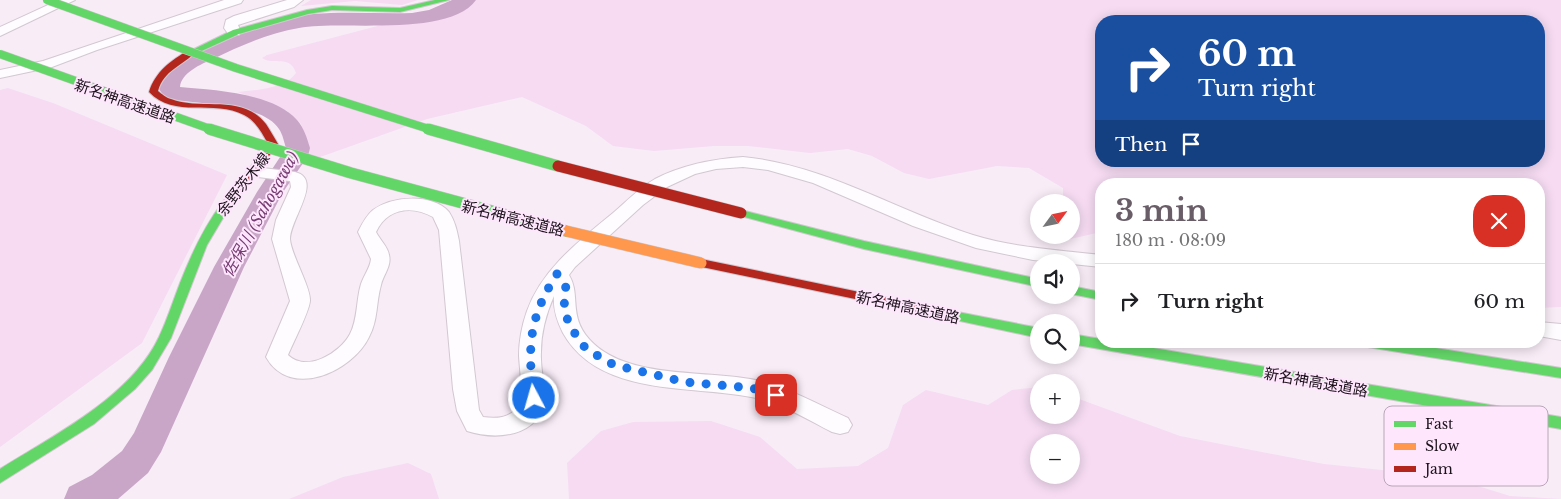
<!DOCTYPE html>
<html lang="en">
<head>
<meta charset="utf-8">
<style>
	body { margin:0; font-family:"Libre Baskerville","Noto Sans JP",serif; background:#f6f6f6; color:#202124; height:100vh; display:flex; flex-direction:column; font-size:19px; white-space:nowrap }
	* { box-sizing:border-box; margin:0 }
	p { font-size:16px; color:#757577 }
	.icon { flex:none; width:28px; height:28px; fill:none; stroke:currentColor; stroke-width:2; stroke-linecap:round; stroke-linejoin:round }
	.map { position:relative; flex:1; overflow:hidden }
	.drawer { position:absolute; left:1095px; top:178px; width:450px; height:170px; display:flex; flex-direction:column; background:#fff; border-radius:20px; box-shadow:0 2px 12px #0003 }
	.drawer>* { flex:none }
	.top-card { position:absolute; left:1095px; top:15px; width:450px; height:152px; border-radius:20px; box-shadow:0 2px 12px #0003; background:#1a4fa0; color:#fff; overflow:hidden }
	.needle { width:32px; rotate:57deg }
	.tools { position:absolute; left:1030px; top:194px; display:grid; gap:10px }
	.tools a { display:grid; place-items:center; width:50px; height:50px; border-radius:50%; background:#fff; box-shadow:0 2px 12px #0003; font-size:25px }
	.pin { position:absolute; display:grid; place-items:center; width:42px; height:42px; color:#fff; margin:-21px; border-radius:10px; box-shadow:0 2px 8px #0006 }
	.me { position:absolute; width:55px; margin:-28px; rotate:354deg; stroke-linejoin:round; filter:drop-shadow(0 0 4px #0008) }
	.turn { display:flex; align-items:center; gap:18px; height:105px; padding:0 20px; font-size:22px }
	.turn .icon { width:65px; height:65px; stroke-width:2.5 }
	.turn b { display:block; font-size:35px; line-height:42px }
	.then { display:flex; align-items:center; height:48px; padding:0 20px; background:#0003; gap:10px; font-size:19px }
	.round { display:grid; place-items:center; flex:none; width:52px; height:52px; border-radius:20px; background:#f6f6f6 }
	.overview { display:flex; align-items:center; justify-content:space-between; height:85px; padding:0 20px }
	h1 { font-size:30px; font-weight:700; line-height:38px; color:#695e68 }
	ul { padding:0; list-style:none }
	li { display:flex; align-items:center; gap:15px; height:75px; padding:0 20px; border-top:1px solid #e0e0e0 }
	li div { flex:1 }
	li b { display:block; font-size:19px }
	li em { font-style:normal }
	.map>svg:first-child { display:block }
</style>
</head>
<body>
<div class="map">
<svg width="1561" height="499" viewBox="0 0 1561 499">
	<rect width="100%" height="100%" fill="#f8ecf7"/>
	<!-- green -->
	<g fill="#f6dbf3" fill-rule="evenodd">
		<polygon points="311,0 418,0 402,5 355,1 301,6"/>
		<path d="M461,0H1561V307L1539,308V184H1101V232L1053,243V235H1071V202H1063V188L1029,168L997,166L929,179L904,173L872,156L848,149L810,153L748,146H714L654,151L613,146L586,126L522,97L427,119L292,167L307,143L301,124L287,111L238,92C256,90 285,89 296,73C290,54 274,66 262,58L267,55L389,23L444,7ZM1101,21H1539V161H1101Z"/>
		<polygon points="8,88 53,103 227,175 142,343 0,447 0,90"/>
		<path d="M1039,387V415H1071V396L1180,436L1324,464L1449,477L1510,496L1561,499H569L567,463L601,431L633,422L711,421L760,437L797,469L858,466L888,448L903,405L926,390L988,405L1012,390ZM1071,442V475H1039V442Z"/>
		<polygon points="408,463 431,474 439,499 289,499 343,477"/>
	</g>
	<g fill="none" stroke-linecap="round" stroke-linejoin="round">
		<!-- river -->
		<path fill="#c9a6c7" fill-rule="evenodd" d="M452,0H476C449,38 341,20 299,28C269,33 240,46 213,59C201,64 181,73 180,87C214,90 274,93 297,120C304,128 307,138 310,148L308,156L283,192L244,267L161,452L148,473L118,499H64L69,487L92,475L122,451L134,433L169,357L214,267L257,192L286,148C284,142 283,135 279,129C262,102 194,105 165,98L157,86C161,78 166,70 173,65C201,41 275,18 313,14C346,11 379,14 412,13L429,10Z"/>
		<defs>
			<g id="street">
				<polygon points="59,0 75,0 0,36 0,27"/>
				<polygon points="224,0 243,0 241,3 97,50 52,67 0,78 0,70 43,61"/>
				<polygon points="287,0 303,0 294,7 238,25 241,32 239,35 229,35 224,28 226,20 234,16"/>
				<path d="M743,157C825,165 895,210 973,235C1015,248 1058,250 1101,255V267L1033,260L976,248L913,226L813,183L768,170L743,167L716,169L695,174L667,187L643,205L575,267L569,275C581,295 568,315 589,339C626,381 710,369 760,381C791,389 819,405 848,418L852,425L848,432L840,434L832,432C806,419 780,402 751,397C690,385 599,397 563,333C557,321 553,310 554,296C546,314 541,333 541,352C540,368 545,383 544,399C540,438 495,440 467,431L457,411L453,389L439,230L433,217C412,205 387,208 376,232C380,240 388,247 389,255C392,266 383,275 381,285C376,302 378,321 369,337C352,372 290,400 266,357L290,301L272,239L276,220L291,187L290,181L249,176L247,172L249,168L255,167L295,172C324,179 290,219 290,239C291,255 311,287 310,301C309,312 293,343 288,355C307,373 340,353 350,334C358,319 356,300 361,284C364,275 370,268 371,259L358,232C362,224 366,216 373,210C392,196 432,193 449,212C455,221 457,231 459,241L479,410L483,417C498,419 510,418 520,405C523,389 520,373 519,356C519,341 522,325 527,311C542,269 579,241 613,213C627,201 639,188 655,179C682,165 712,159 743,157Z"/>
				<polygon points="1539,322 1561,324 1561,340 1539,336"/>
			</g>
			<g id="fast">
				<polygon points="435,0 449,0 400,12 332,10 308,14 239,34 195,54 189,54 188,52 233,30 307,10 332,6 400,8"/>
				<path d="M238,187L243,190L226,213L207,245L171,338L152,370L135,389L94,424L0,483V469C54,435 131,397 159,337C167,320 173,301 180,283C191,255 204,227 222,203C227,197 231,189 238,187Z"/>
				<polygon points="741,210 864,241 1039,279 1039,287 864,249 737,215 736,213"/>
				<polygon points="1071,286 1101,292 1101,300 1071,294"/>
				<polygon points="922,305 1039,328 1039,338 918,312 916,309 918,306"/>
				<polygon points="1071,334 1101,339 1101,341 1112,341 1561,417 1561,429 1071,344"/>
				<polygon points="1355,341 1392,341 1561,368 1561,378 1361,346 1357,344"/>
			</g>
			<g id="jam">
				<path d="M189,50H195L196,52C182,66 164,70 158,91C162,94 166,98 171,99C202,111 242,93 266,124C270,130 274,137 278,144L242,192L238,193L233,190L268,144C262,133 256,121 244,115C214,99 174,119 149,92C155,72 171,60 189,50Z"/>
				<polygon points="701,259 922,305 926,306 928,309 926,312 922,313 697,266 695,263"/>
			</g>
		</defs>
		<!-- street casing -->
		<use href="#street" stroke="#d2c8d1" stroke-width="2"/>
		<!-- fast casing -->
		<use href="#fast" stroke="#d2c8d1" stroke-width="2"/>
		<!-- jam casing -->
		<use href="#jam" stroke="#d2c8d1" stroke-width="2"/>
		<!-- street -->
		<use href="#street" fill="#fefcfe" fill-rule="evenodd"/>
		<!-- fast -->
		<use href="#fast" fill="#63d668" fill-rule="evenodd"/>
		<!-- jam -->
		<use href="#jam" fill="#b3261e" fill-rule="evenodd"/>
		<defs>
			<g id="fast-bridge-far1">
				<polyline points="47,0 236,68 432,130"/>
				<polyline points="0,54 213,130"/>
			</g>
			<g id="fast-bridge">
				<polyline points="209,129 351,173 566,231"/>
				<polyline points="428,129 558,166"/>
			</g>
			<polyline id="slow-bridge" points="566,231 701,263"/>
			<polyline id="jam-bridge" points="558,166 741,213"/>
		</defs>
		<!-- fast-bridge-far1 casing -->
		<use href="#fast-bridge-far1" stroke="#cfc8ce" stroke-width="9" stroke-linecap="butt"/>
		<!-- fast-bridge casing -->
		<use href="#fast-bridge" stroke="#cfc8ce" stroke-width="12" stroke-linecap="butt"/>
		<!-- slow-bridge casing -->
		<use href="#slow-bridge" stroke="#cfc8ce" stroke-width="12" stroke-linecap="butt"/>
		<!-- jam-bridge casing -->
		<use href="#jam-bridge" stroke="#cfc8ce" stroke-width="12" stroke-linecap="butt"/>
		<!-- fast-bridge-far1 -->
		<use href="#fast-bridge-far1" stroke="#63d668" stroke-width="8"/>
		<!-- fast-bridge -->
		<use href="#fast-bridge" stroke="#63d668" stroke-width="11"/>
		<!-- slow-bridge -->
		<use href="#slow-bridge" stroke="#ff974d" stroke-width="11"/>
		<!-- jam-bridge -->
		<use href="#jam-bridge" stroke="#b3261e" stroke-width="11"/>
	</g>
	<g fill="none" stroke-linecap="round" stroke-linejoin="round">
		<!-- route -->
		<path stroke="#1a73e8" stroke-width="9" stroke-dasharray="0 16.2" d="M534,398C527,347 529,317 557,274L562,279L566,288L564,307L569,325L586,349L614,365L685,382L752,388L776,395"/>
	</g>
	<g text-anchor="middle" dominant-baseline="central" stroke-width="4" stroke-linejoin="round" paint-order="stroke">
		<!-- street labels -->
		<g font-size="15" fill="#1c121b" stroke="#fee6fc">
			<text transform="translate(125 101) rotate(19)">新名神高速道路</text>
			<text transform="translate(243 184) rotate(-52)">余野茨木線</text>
			<text transform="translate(513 218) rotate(14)">新名神高速道路</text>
			<text transform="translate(908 307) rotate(12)">新名神高速道路</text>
			<text transform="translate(1316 382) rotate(10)">新名神高速道路</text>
		</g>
		<!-- water labels -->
		<g font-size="16" font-style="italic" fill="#753b72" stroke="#fee6fc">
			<text transform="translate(260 214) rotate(-61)">佐保川 (Sahogawa)</text>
		</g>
	</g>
	<!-- legend -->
	<rect x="1384" y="406" width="164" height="80" rx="8" fill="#fee6fc" stroke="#baa6b8" stroke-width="1"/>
	<rect x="1394" y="421" width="22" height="6" fill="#63d668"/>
	<rect x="1394" y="443" width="22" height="7" fill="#ff974d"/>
	<rect x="1394" y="466" width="22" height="6" fill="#b3261e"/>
	<g font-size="14" fill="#1c121b">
		<text x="1425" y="429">Fast</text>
		<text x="1425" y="451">Slow</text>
		<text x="1425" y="474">Jam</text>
	</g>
</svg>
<div class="tools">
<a><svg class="needle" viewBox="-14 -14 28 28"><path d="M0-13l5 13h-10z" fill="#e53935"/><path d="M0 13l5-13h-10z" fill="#757577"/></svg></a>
<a><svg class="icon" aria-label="sound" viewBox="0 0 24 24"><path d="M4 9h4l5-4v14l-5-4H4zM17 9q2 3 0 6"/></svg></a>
<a><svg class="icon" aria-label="search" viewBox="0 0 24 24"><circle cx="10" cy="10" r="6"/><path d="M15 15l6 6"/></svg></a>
<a>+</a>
<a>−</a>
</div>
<div class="pin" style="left:776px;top:395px;background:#d93025"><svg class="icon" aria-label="arrive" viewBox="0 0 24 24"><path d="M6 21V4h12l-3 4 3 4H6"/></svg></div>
<svg class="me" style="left:534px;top:398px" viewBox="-20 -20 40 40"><circle r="17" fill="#1a73e8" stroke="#fff" stroke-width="3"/><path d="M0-11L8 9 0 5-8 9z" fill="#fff"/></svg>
<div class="top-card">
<div class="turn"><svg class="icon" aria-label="right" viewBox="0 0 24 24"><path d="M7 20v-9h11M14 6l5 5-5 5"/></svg><div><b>60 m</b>Turn right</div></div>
<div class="then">Then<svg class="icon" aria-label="arrive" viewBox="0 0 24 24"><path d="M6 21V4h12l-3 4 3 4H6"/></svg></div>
</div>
<section class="drawer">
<div class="overview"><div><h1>3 min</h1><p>180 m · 08:09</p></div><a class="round" style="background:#d93025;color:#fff"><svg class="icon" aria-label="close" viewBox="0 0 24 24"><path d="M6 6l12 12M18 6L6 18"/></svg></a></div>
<ul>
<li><svg class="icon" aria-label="right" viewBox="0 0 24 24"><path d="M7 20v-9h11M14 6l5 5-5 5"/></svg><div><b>Turn right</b></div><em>60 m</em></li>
</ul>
</section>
</div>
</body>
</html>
